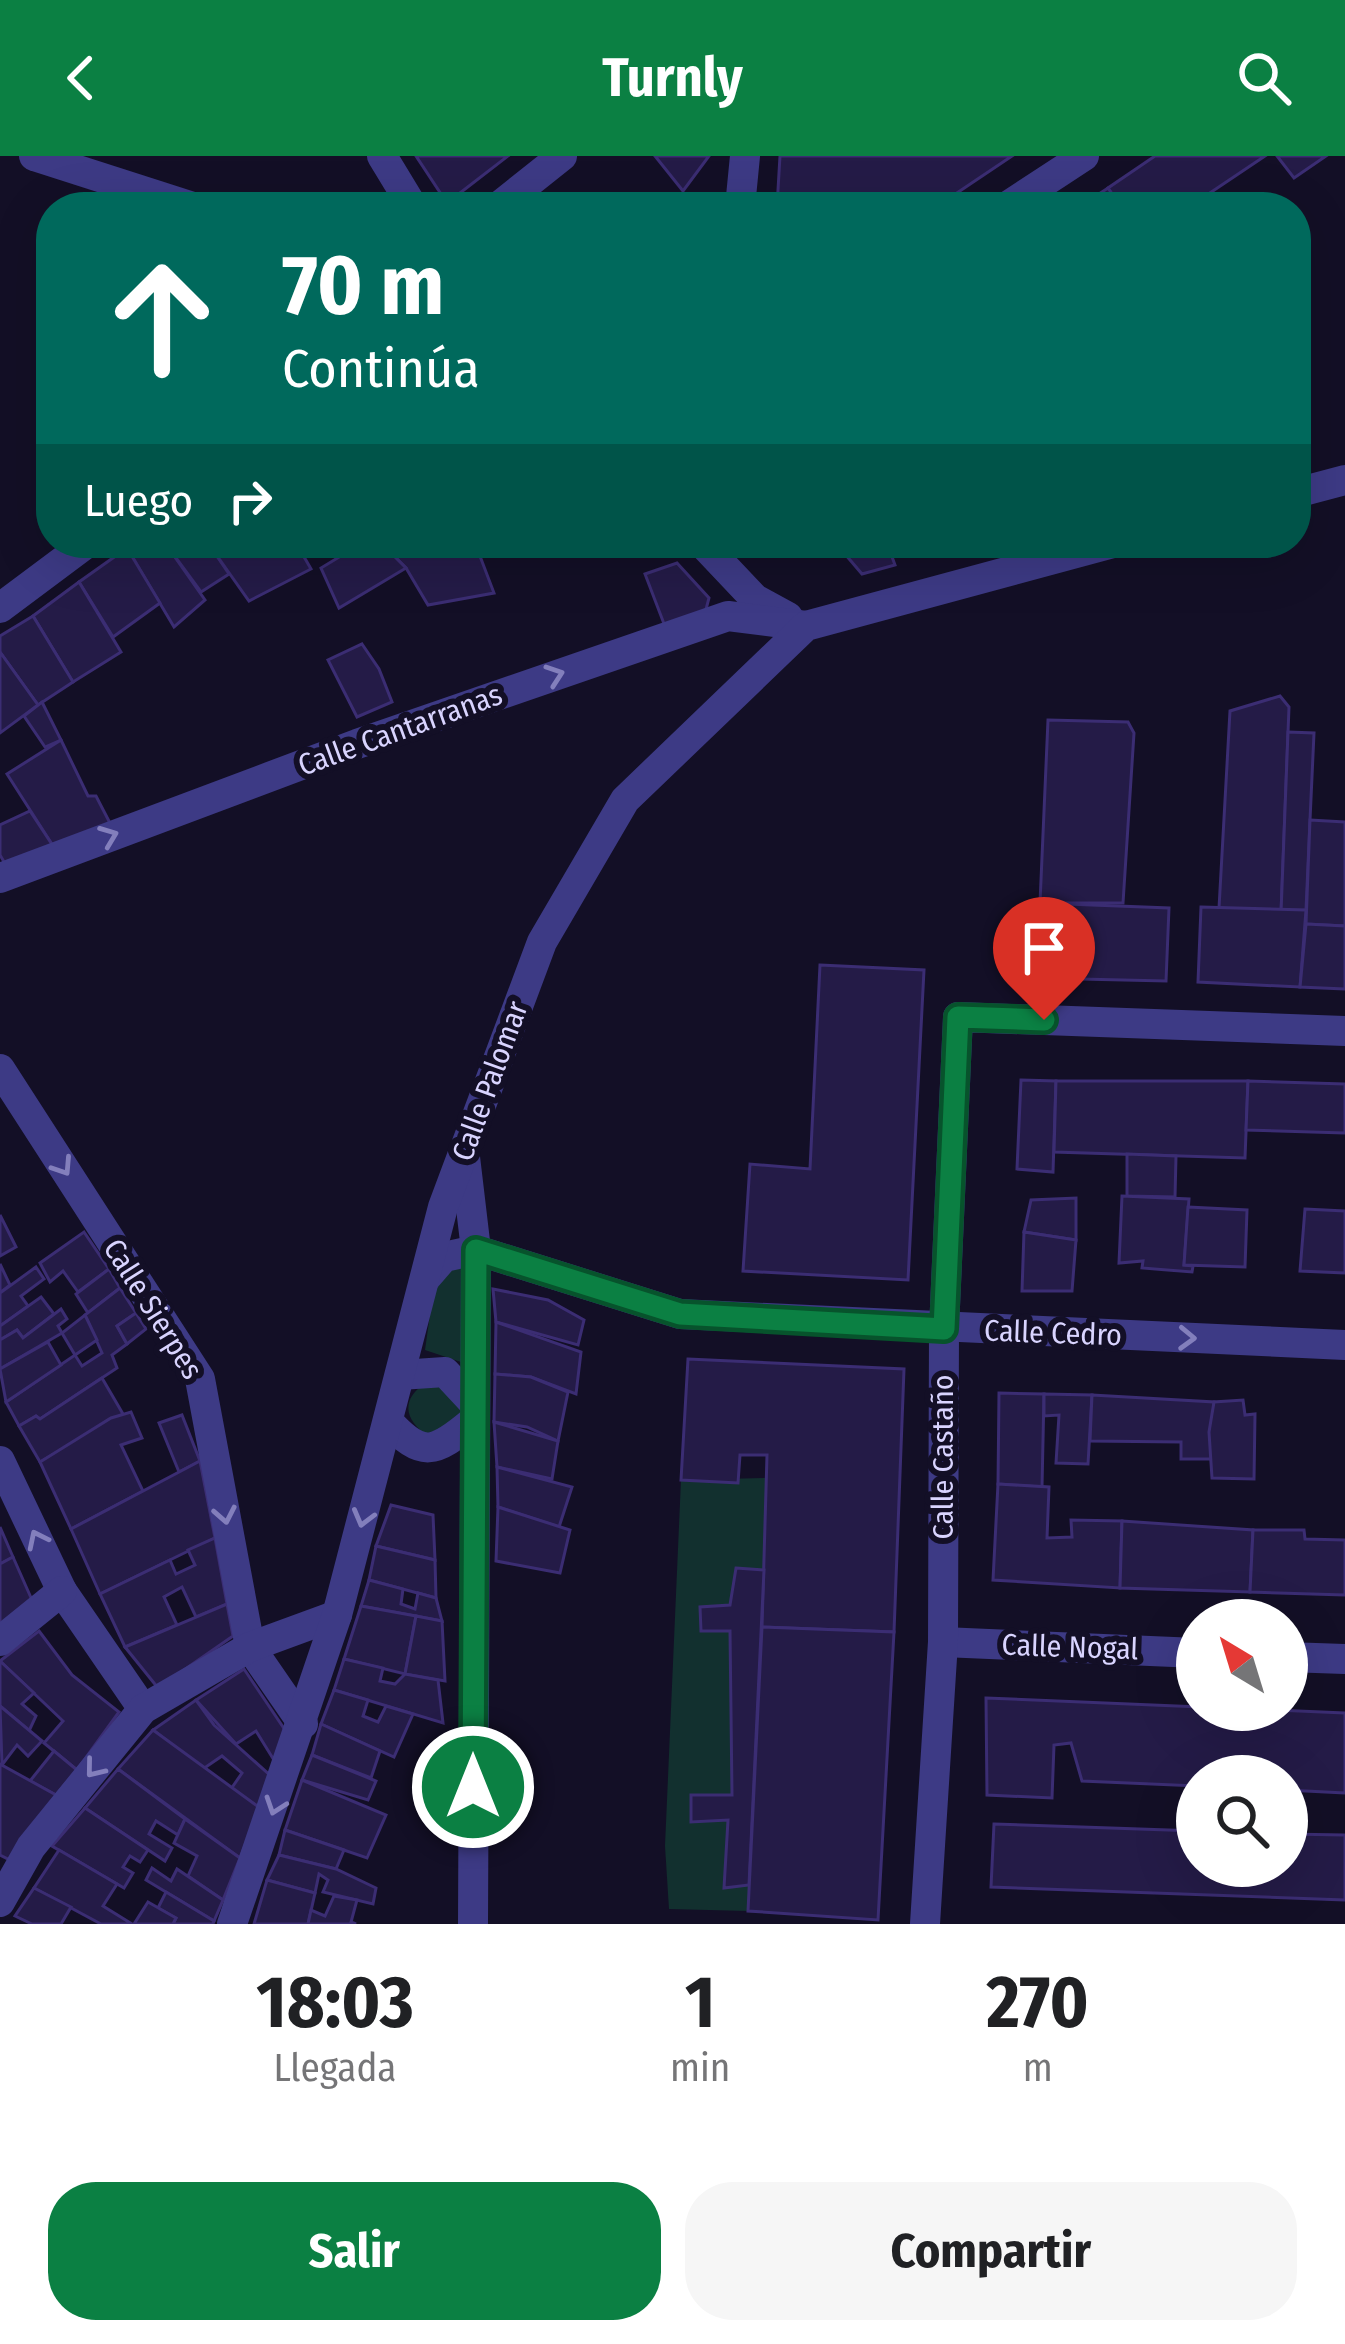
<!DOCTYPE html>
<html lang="es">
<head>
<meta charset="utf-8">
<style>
	body { margin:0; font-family:"Fira Sans Condensed",sans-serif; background:#f6f6f6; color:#202124; height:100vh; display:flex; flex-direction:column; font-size:45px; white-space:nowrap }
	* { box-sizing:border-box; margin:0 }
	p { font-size:39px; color:#757577 }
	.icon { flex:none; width:66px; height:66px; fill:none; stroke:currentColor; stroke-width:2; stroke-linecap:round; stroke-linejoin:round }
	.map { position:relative; height:1768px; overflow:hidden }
	.side { display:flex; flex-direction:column; background:#fff; flex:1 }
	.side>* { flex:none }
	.guide { position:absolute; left:36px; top:36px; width:1275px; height:366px; border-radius:48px; box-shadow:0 12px 48px #0002; background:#00695c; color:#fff; overflow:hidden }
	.needle { width:78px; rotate:322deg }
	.tools { position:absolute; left:1176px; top:1443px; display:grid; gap:24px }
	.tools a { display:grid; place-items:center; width:132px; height:132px; border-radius:50%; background:#fff; box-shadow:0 12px 48px #0002; font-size:60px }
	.pin { position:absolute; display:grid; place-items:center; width:102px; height:102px; color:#fff; margin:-123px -51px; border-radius:50% 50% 50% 0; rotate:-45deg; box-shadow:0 0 12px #0007 }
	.pin .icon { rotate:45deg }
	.me { position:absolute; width:132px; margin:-66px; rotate:0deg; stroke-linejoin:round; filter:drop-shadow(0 0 9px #0008) }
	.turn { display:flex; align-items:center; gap:42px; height:252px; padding:0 48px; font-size:54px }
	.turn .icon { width:156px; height:156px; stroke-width:2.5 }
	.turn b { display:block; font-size:84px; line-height:102px }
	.then { display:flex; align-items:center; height:114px; padding:0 48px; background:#0003; gap:24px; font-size:45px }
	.eta { display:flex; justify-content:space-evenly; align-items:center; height:204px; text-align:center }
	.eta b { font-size:72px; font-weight:700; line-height:84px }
	.primary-button { display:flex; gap:24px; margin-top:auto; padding:24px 48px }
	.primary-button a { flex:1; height:138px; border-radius:48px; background:#0b8043; color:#fff; font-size:48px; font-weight:700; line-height:138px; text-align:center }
	.primary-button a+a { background:#f6f6f6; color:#202124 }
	header { display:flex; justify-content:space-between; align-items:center; height:156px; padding:0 48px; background:#0b8043; color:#fff; font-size:54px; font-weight:700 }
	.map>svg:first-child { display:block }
</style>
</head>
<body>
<header><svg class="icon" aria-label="back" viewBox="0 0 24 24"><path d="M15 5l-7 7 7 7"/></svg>Turnly<svg class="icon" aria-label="search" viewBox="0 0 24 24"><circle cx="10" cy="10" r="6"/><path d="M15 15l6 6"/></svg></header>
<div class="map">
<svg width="1345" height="1768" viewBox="0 0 1345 1768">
	<rect width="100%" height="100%" fill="#130f26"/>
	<!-- green -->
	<g fill="#12302f">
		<polygon points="463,1100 467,1208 425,1194 435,1123"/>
		<path d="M431,1224L462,1250L458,1267L425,1278C400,1259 404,1238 431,1224Z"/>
		<polygon points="766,1322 764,1414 736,1412 730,1449 700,1452 702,1475 730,1475 732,1639 691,1639 691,1666 728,1664 724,1731 749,1729 748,1755 669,1753 665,1690 681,1324"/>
	</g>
	<!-- building -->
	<g fill="#241b47" stroke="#3b2d73" stroke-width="3">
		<polygon points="416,0 508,0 447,47"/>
		<polygon points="655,0 709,0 683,35"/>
		<polygon points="780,0 1012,0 936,51 777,51"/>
		<polygon points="1155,0 1265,0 1189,51 1121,51 1108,32"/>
		<polygon points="1277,0 1326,0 1294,22"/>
		<polygon points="1108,32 1121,51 1079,51"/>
		<polygon points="134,387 165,387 205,444 174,471 127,392"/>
		<polygon points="165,387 208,387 229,418 201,436"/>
		<polygon points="208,387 296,387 311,413 249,445"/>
		<polygon points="392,387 475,387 494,437 428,449 406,412 386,392"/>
		<polygon points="845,387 887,387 895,409 862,418 839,391"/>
		<polygon points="127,392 160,447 113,481 79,426"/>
		<polygon points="354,392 386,392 406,412 339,452 321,412"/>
		<polygon points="677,407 709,442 704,461 666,473 645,418"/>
		<polygon points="79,426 121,496 73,526 33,460"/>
		<polygon points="33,460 73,526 38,549 0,496 0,480"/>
		<polygon points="362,488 379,513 392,546 357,561 328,504"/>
		<polygon points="0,496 38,549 0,577"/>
		<polygon points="1280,540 1289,551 1281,757 1219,752 1230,555"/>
		<polygon points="42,546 61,584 45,591 24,560"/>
		<polygon points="1048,564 1128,566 1134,577 1123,747 1040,747"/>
		<polygon points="1288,576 1314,577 1310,664 1306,754 1281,757"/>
		<polygon points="61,584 88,640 96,640 112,671 55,693 7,618"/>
		<polygon points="30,655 55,693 7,711 0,699 0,669"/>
		<polygon points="1310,664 1345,666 1345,770 1306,768"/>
		<polygon points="1040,747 1169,752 1166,825 1037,822"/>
		<polygon points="1201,751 1306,754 1300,831 1198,826"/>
		<polygon points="1306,768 1345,770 1345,833 1300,831"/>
		<polygon points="820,809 924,814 908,1124 743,1115 750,1008 810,1013"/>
		<polygon points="1021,924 1056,925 1053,1016 1017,1013"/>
		<polygon points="1056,925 1248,925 1245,1002 1054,996"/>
		<polygon points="1248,925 1345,928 1345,977 1246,974"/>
		<polygon points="1127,998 1176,1000 1175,1041 1127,1040"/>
		<polygon points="1122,1040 1189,1043 1184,1109 1193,1110 1192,1116 1142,1112 1143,1105 1119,1107"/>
		<polygon points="1076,1042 1076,1084 1024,1076 1031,1044"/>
		<polygon points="1188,1051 1247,1054 1245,1111 1184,1109"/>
		<polygon points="1305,1053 1345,1055 1345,1117 1300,1115"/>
		<polygon points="0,1059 16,1091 0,1100"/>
		<polygon points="84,1076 109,1113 78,1136 63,1115 50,1126 40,1107"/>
		<polygon points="1024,1076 1076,1084 1072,1135 1022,1135"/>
		<polygon points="0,1108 10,1129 0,1137"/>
		<polygon points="36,1111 44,1123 21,1140 28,1150 0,1170 0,1137"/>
		<polygon points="109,1113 120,1132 88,1157 76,1138"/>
		<polygon points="120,1132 136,1157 117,1170 127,1188 112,1199 117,1212 40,1263 36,1260 19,1270 6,1246 75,1199 82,1210 102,1197 85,1159"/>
		<polygon points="493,1133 548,1144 584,1164 578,1189 496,1166"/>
		<polygon points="41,1141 54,1158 23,1182 17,1174 0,1184 0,1170"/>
		<polygon points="61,1153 67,1163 58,1170 62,1177 0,1213 0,1184 17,1174 23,1182"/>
		<polygon points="136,1157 146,1173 127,1188 117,1170"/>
		<polygon points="85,1159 97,1184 75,1199 62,1177"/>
		<polygon points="496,1166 581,1196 576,1238 531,1221 495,1218"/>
		<polygon points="48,1186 61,1209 6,1246 0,1213"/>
		<polygon points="688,1203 904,1213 894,1476 762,1471 767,1299 740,1299 738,1327 681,1324"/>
		<polygon points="495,1218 531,1221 568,1236 558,1285 527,1271 494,1266"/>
		<polygon points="102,1222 123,1258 40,1306 19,1270 36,1260 40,1263"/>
		<polygon points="999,1237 1044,1238 1042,1331 998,1328"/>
		<polygon points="1044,1238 1092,1239 1088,1308 1056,1307 1059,1259 1044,1260"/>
		<polygon points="1092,1239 1214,1246 1211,1303 1181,1303 1181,1286 1090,1285"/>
		<polygon points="1243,1244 1245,1259 1255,1258 1254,1323 1212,1322 1209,1276 1214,1246"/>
		<polygon points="131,1256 142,1282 121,1289 143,1335 71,1373 40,1306 111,1262"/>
		<polygon points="182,1259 200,1305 179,1316 159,1267"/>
		<polygon points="494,1266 558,1285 552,1323 497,1311"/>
		<polygon points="200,1305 215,1382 100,1438 71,1373"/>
		<polygon points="497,1311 572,1331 559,1371 498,1351"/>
		<polygon points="998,1328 1049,1331 1047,1382 1072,1381 1071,1364 1122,1365 1120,1432 993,1424"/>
		<polygon points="391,1349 433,1359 435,1404 376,1390"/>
		<polygon points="498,1351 570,1374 560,1417 496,1405"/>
		<polygon points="1122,1365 1253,1374 1250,1436 1120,1432"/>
		<polygon points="0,1371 13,1401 0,1408"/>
		<polygon points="1253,1374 1304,1374 1305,1383 1345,1384 1345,1439 1250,1436"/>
		<polygon points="215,1382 227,1448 196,1461 182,1431 164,1441 177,1469 125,1491 100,1438 170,1404 176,1418 195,1409 188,1394"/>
		<polygon points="376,1390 435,1404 436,1442 369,1424"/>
		<polygon points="13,1401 32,1444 0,1472 0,1408"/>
		<polygon points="736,1412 764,1414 749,1729 724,1732 728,1664 691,1666 691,1639 732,1639 730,1475 701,1475 700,1451 730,1449"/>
		<polygon points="369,1424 403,1433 401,1448 415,1453 418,1437 436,1442 442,1465 361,1450"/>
		<polygon points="227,1448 233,1480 158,1532 125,1491"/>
		<polygon points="361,1450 416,1460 405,1518 344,1503"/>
		<polygon points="416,1460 442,1465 445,1525 405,1518"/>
		<polygon points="762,1471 894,1476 878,1764 748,1755"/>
		<polygon points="39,1475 72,1519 119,1556 77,1614 44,1587 63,1565 0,1505"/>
		<polygon points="344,1503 383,1512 380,1525 395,1528 405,1518 438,1524 443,1567 334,1534"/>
		<polygon points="0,1505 34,1537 22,1548 36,1560 29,1575 0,1550"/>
		<polygon points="244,1513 289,1580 277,1609 256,1575 236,1588 196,1544"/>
		<polygon points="334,1534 368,1544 363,1560 378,1566 386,1550 413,1558 394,1601 321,1568"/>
		<polygon points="986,1542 1345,1557 1345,1637 1287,1634 1287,1620 1197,1620 1197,1630 1082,1625 1071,1587 1054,1589 1052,1642 987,1639"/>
		<polygon points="196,1544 214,1569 272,1621 260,1652 231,1633 242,1617 222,1600 203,1613 153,1574"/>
		<polygon points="0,1550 42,1585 28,1600 17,1589 2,1609"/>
		<polygon points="321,1568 380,1595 371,1622 312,1599"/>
		<polygon points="153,1574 260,1652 240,1702 118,1613"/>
		<polygon points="54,1595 77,1614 56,1639 30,1625"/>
		<polygon points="312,1599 376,1625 368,1644 302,1624"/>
		<polygon points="0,1608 56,1639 12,1705 0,1699"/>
		<polygon points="118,1613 185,1663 178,1679 156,1665 149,1678 172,1692 165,1705 85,1652"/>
		<polygon points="302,1624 386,1659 367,1702 285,1674"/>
		<polygon points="85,1652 148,1694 140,1706 130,1700 123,1711 133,1717 124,1732 52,1690"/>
		<polygon points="185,1663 240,1702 223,1744 188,1720 197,1700 174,1687"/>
		<polygon points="994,1668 1197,1675 1197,1710 1287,1710 1287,1678 1345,1679 1345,1744 991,1731"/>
		<polygon points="285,1674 344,1694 336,1713 279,1699"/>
		<polygon points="59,1694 117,1728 103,1750 132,1768 101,1768 34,1732"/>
		<polygon points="279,1699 336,1713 376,1732 373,1748 323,1736 328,1724 319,1718 315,1737 267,1724"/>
		<polygon points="152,1712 171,1725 177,1713 223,1744 214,1765 146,1724"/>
		<polygon points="267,1724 315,1737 308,1768 254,1768"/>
		<polygon points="34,1732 71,1751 61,1768 32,1768 15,1760"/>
		<polygon points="166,1736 214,1765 213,1768 173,1768 176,1762 158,1752"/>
		<polygon points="334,1740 357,1744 351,1766 356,1768 308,1768 311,1754 325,1760"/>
		<polygon points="148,1746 176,1762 173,1768 134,1768"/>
	</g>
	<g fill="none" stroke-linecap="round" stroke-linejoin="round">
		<!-- street -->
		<g stroke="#3d3a85" stroke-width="30">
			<polyline points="34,0 193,51"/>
			<polyline points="382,0 413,51"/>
			<polyline points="498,51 562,0"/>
			<polyline points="740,51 745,0"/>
			<polyline points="1006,51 1084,0"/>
			<polyline points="1296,337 1345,324"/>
			<polyline points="702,387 755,443 788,461"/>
			<polyline points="0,452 87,387"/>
			<polyline points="0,722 357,588 728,460 806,470"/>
			<polyline points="0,913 200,1223 250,1491 303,1568"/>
			<polyline points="465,1001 476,1094 473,1768"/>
			<polyline points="425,1123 444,1101 476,1094 680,1158 1345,1189"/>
			<polyline points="400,1219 445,1216 472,1245"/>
			<path d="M388,1265C422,1303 435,1297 472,1266"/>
			<polyline points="0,1305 62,1435 143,1553"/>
			<polyline points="0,1485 62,1435"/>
			<polyline points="943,1486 1197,1497"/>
			<polyline points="1287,1501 1345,1503"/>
			<polyline points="0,1746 31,1691 143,1553 250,1491 337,1459"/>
			<polyline points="232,1768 337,1459 443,1051 542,786 625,644 806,470 1113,387"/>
			<polyline points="925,1768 943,1486 944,1173 958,861 1345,875"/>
		</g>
	</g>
	<!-- one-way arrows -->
	<defs><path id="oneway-chevron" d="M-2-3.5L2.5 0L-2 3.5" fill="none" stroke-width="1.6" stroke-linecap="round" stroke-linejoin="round" transform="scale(3)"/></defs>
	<g stroke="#837fbc">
		<use href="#oneway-chevron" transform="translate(555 519) rotate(-19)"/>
		<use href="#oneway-chevron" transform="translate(109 680) rotate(-21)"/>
		<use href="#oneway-chevron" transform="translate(63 1011) rotate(57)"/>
		<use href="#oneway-chevron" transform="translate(1187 1182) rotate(2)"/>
		<use href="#oneway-chevron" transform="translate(225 1359) rotate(79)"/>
		<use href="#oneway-chevron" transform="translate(363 1362) rotate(105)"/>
		<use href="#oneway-chevron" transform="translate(37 1383) rotate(-116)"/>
		<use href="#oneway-chevron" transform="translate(94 1613) rotate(129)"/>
		<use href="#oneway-chevron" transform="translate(275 1650) rotate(109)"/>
	</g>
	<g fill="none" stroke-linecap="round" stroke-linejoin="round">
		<defs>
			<polyline id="route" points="473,1631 476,1094 680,1158 944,1173 958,861 1044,864"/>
		</defs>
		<!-- route casing -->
		<use href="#route" stroke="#07532c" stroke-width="30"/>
		<!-- route -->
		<use href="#route" stroke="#0b8043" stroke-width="21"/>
	</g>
	<g text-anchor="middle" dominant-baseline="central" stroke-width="12" stroke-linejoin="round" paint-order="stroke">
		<!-- street labels -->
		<g font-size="30" fill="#d9d4ff" stroke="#130f26">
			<text transform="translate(400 574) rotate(-20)">Calle Cantarranas</text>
			<text transform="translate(490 925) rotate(-70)">Calle Palomar</text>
			<text transform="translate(153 1153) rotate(58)">Calle Sierpes</text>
			<text transform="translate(1053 1177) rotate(2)">Calle Cedro</text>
			<text transform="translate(943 1301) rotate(-90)">Calle Castaño</text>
			<text transform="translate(1070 1491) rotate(2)">Calle Nogal</text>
		</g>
	</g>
</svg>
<div class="tools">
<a><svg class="needle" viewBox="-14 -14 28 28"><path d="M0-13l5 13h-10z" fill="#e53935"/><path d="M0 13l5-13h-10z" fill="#757577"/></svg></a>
<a><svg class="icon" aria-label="search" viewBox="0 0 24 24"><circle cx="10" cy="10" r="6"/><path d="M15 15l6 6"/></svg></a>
</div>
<div class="pin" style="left:1044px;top:864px;background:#d93025"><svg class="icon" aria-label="arrive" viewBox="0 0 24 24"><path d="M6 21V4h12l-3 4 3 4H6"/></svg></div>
<svg class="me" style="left:473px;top:1631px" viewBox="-20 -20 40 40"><circle r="17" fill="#0b8043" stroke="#fff" stroke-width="3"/><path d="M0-11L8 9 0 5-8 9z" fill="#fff"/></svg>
<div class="guide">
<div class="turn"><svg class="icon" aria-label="ahead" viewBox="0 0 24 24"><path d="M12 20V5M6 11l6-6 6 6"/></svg><div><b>70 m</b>Continúa</div></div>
<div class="then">Luego<svg class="icon" aria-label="right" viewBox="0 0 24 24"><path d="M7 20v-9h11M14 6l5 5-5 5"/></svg></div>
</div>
</div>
<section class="side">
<div class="eta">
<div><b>18:03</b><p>Llegada</p></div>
<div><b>1</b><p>min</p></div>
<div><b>270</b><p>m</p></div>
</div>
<div class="primary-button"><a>Salir</a><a>Compartir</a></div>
</section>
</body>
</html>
